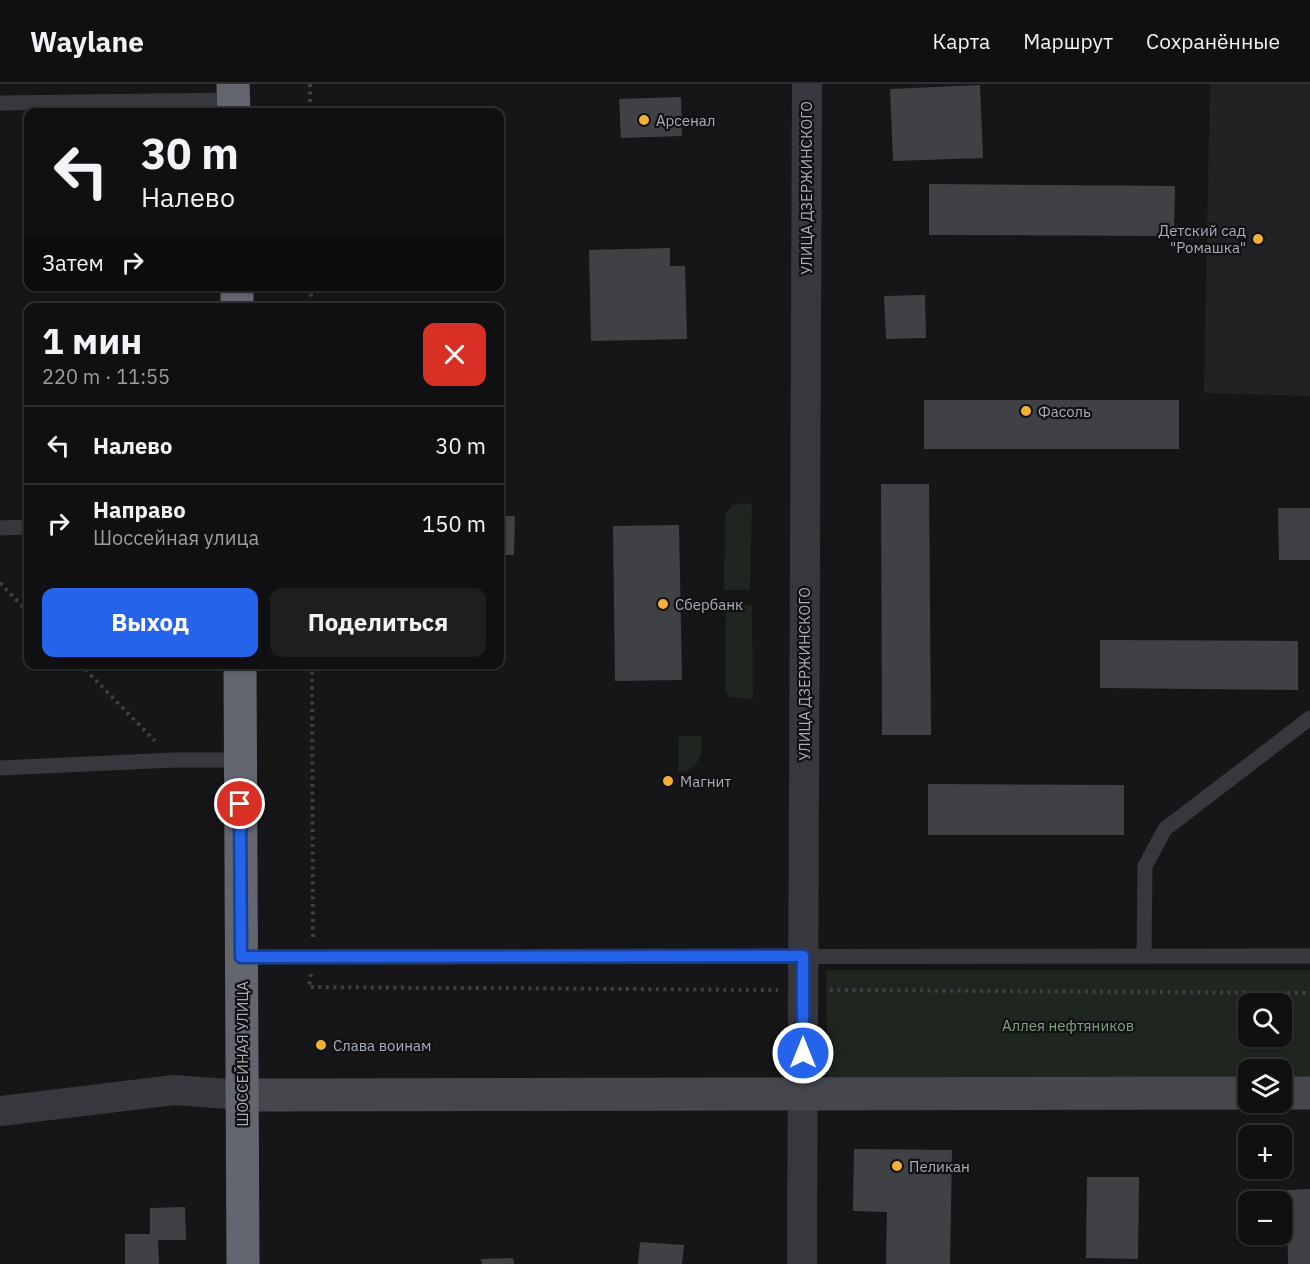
<!DOCTYPE html>
<html lang="ru">
<head>
<meta charset="utf-8">
<style>
	body { margin:0; font-family:"IBM Plex Sans",sans-serif; background:#1e1e20; color:#f1f3f6; height:100vh; display:flex; flex-direction:column; font-size:22px; white-space:nowrap }
	* { box-sizing:border-box; margin:0 }
	p { font-size:20px; color:#9c9d9f }
	.icon { flex:none; width:33px; height:33px; fill:none; stroke:currentColor; stroke-width:2; stroke-linecap:round; stroke-linejoin:round }
	.map { position:relative; flex:1; overflow:hidden }
	.sheet { position:absolute; left:24px; top:219px; width:480px; height:366px; display:flex; flex-direction:column; background:#101012; border-radius:12px; box-shadow:0 2px 4px #0004,0 0 0 2px #303032 }
	.sheet>* { flex:none }
	.guide { position:absolute; left:24px; top:24px; width:480px; height:183px; border-radius:12px; box-shadow:0 2px 4px #0004,0 0 0 2px #303032; background:#101012; color:#f1f3f6; overflow:hidden }
	.controls { position:absolute; left:1238px; top:909px; display:grid; gap:12px }
	.controls a { display:grid; place-items:center; width:54px; height:54px; border-radius:12px; background:#101012; box-shadow:0 2px 4px #0004,0 0 0 2px #303032; font-size:30px }
	.pin { position:absolute; display:grid; place-items:center; width:51px; height:51px; color:#fff; margin:-26px; border:3px solid #fff; border-radius:50%; box-shadow:0 2px 6px #0007 }
	.me { position:absolute; width:66px; margin:-33px; rotate:0deg; stroke-linejoin:round; filter:drop-shadow(0 0 4px #0008) }
	.turn { display:flex; align-items:center; gap:21px; height:126px; padding:0 18px; font-size:27px }
	.turn .icon { width:78px; height:78px; stroke-width:2.5 }
	.turn b { display:block; font-size:42px; line-height:51px }
	.then { display:flex; align-items:center; height:57px; padding:0 18px; background:#0003; gap:12px; font-size:22px }
	.round { display:grid; place-items:center; flex:none; width:63px; height:63px; border-radius:12px; background:#1e1e20 }
	.summary { display:flex; align-items:center; justify-content:space-between; height:102px; padding:0 18px }
	h1 { font-size:36px; font-weight:700; line-height:45px }
	.action { display:flex; gap:12px; margin-top:auto; padding:12px 18px }
	.action a { flex:1; height:69px; border-radius:12px; background:#2563eb; color:#fff; font-size:24px; font-weight:700; line-height:69px; text-align:center }
	.action a+a { background:#1e1e20; color:#f1f3f6 }
	ul { padding:0; list-style:none }
	li { display:flex; align-items:center; gap:18px; height:78px; padding:0 18px; border-top:2px solid #303032 }
	li div { flex:1 }
	li b { display:block; font-size:22px }
	li em { font-style:normal }
	header { display:flex; align-items:center; gap:36px; box-sizing:border-box; height:84px; padding:0 30px; background:#101012; border-bottom:2px solid #303032 }
	header strong { font-size:28px }
	nav { display:flex; gap:33px; margin-inline-start:auto; font-size:21px }
	.map>svg:first-child { display:block }
</style>
</head>
<body>
<header>
<strong>Waylane</strong>
<nav><a>Карта</a><a>Маршрут</a><a>Сохранённые</a></nav>
</header>
<div class="map">
<svg width="1310" height="1180" viewBox="0 0 1310 1180">
	<rect width="100%" height="100%" fill="#161618"/>
	<!-- built -->
	<polygon fill="#222225" points="1210,0 1310,0 1310,312 1204,309"/>
	<!-- green -->
	<g fill="#1e261f" fill-rule="evenodd">
		<polygon points="741,419 752,420 750,506 724,506 725,431 731,422"/>
		<polygon points="726,521 752,522 753,615 729,613 725,605"/>
		<path d="M679,652H701C705,669 697,688 678,688Z"/>
		<path d="M826,886H1310V994L1281,995V986H1248V995L828,996ZM1248,920H1281V952H1248Z"/>
	</g>
	<!-- building -->
	<g fill="#404145">
		<polygon points="980,1 983,74 893,77 890,5"/>
		<polygon points="681,13 682,52 621,54 619,15"/>
		<polygon points="929,100 1175,102 1174,152 929,151"/>
		<polygon points="670,164 670,182 685,182 687,255 591,257 589,166"/>
		<polygon points="925,211 926,254 886,255 884,212"/>
		<rect x="924" y="316" width="255" height="49"/>
		<polygon points="881,400 929,400 931,651 882,651"/>
		<polygon points="1278,424 1310,424 1310,476 1279,476"/>
		<polygon points="500,432 515,432 514,471 506,471 505,553 500,553"/>
		<polygon points="679,441 682,596 615,597 613,442"/>
		<polygon points="1100,556 1298,557 1298,606 1100,604"/>
		<polygon points="928,700 1124,701 1124,751 928,751"/>
		<polygon points="854,1065 952,1066 950,1180 886,1180 887,1128 853,1127"/>
		<polygon points="1087,1093 1139,1093 1138,1175 1086,1174"/>
		<polygon points="1310,1105 1310,1180 1288,1180 1287,1106"/>
		<polygon points="185,1123 186,1156 158,1156 159,1180 125,1180 125,1150 150,1150 150,1124"/>
		<polygon points="640,1158 684,1161 682,1180 638,1180"/>
		<polygon points="513,1174 514,1180 482,1180 481,1175"/>
	</g>
	<g fill="none" stroke-linecap="round" stroke-linejoin="round">
		<!-- path -->
		<g stroke="#3d3f44" stroke-width="4" stroke-dasharray="3 4.5" stroke-linecap="butt">
			<polyline points="310,0 310,28"/>
			<polyline points="311,202 311,224"/>
			<polyline points="0,499 28,528"/>
			<polyline points="80,580 155,657"/>
			<polyline points="312,580 313,856"/>
			<polyline points="311,890 309,903 778,906"/>
			<polyline points="830,906 1310,909"/>
		</g>
		<!-- lane -->
		<g stroke="#37383d" stroke-width="15">
			<polyline points="0,19 233,16"/>
			<polyline points="0,444 28,443"/>
			<polyline points="0,684 174,676 240,676"/>
			<polyline points="1144,872 1145,782 1165,745 1310,634"/>
			<polyline points="241,873 1310,872"/>
		</g>
		<!-- street -->
		<g stroke="#37383d" stroke-width="30">
			<polyline points="0,1027 174,1006 242,1011"/>
			<polyline points="802,1180 807,0"/>
		</g>
		<!-- secondary -->
		<g stroke="#45474d" stroke-width="33">
			<polyline points="1281,1009 1310,1009"/>
			<polyline points="242,1011 1248,1009"/>
		</g>
		<!-- highway -->
		<g stroke="#63666e" stroke-width="33">
			<polyline points="233,0 234,28"/>
			<polyline points="237,202 237,224"/>
			<polyline points="240,580 243,1180"/>
		</g>
	</g>
	<g fill="none" stroke-linecap="round" stroke-linejoin="round">
		<defs>
			<polyline id="route" points="240,720 241,873 803,872 803,969"/>
		</defs>
		<!-- route casing -->
		<use href="#route" stroke="#184099" stroke-width="15"/>
		<!-- route -->
		<use href="#route" stroke="#2563eb" stroke-width="10"/>
	</g>
	<!-- markers -->
	<g fill="#f2b134" stroke="#111113" stroke-width="2">
		<circle cx="644" cy="36" r="6"/>
		<circle cx="1258" cy="155" r="6"/>
		<circle cx="1026" cy="327" r="6"/>
		<circle cx="663" cy="520" r="6"/>
		<circle cx="668" cy="697" r="6"/>
		<circle cx="321" cy="961" r="6"/>
		<circle cx="897" cy="1082" r="6"/>
	</g>
	<g text-anchor="middle" dominant-baseline="central" stroke-width="4.5" stroke-linejoin="round" paint-order="stroke">
		<!-- poi labels -->
		<g font-size="15" fill="#a8adb8" stroke="#111113" text-anchor="start">
			<text x="656" y="36">Арсенал</text>
			<text x="1246" y="146" text-anchor="end">Детский сад<tspan x="1246" dy="17">"Ромашка"</tspan></text>
			<text x="1038" y="327">Фасоль</text>
			<text x="675" y="520">Сбербанк</text>
			<text x="680" y="697">Магнит</text>
			<text x="333" y="961">Слава воинам</text>
			<text x="909" y="1082">Пеликан</text>
		</g>
		<!-- street labels -->
		<g font-size="15" fill="#a8adb8" stroke="#111113">
			<text transform="translate(806 104) rotate(-90)">УЛИЦА ДЗЕРЖИНСКОГО</text>
			<text transform="translate(804 590) rotate(-90)">УЛИЦА ДЗЕРЖИНСКОГО</text>
			<text transform="translate(242 970) rotate(-90)">ШОССЕЙНАЯ УЛИЦА</text>
		</g>
		<!-- park labels -->
		<g font-size="15" fill="#7fa381" stroke="#111113">
			<text x="1068" y="941">Аллея нефтяников</text>
		</g>
	</g>
</svg>
<div class="controls">
<a><svg class="icon" aria-label="search" viewBox="0 0 24 24"><circle cx="10" cy="10" r="6"/><path d="M15 15l6 6"/></svg></a>
<a><svg class="icon" aria-label="layers" viewBox="0 0 24 24"><path d="M12 4l9 5-9 5-9-5zM3 14l9 5 9-5"/></svg></a>
<a>+</a>
<a>−</a>
</div>
<div class="pin" style="left:240px;top:720px;background:#d93025"><svg class="icon" aria-label="arrive" viewBox="0 0 24 24"><path d="M6 21V4h12l-3 4 3 4H6"/></svg></div>
<svg class="me" style="left:803px;top:969px" viewBox="-20 -20 40 40"><circle r="17" fill="#2563eb" stroke="#fff" stroke-width="3"/><path d="M0-11L8 9 0 5-8 9z" fill="#fff"/></svg>
<div class="guide">
<div class="turn"><svg class="icon" aria-label="left" viewBox="0 0 24 24"><path d="M17 20v-9H6M10 6l-5 5 5 5"/></svg><div><b>30 m</b>Налево</div></div>
<div class="then">Затем<svg class="icon" aria-label="right" viewBox="0 0 24 24"><path d="M7 20v-9h11M14 6l5 5-5 5"/></svg></div>
</div>
<section class="sheet">
<div class="summary"><div><h1>1 мин</h1><p>220 m · 11:55</p></div><a class="round" style="background:#d93025;color:#fff"><svg class="icon" aria-label="close" viewBox="0 0 24 24"><path d="M6 6l12 12M18 6L6 18"/></svg></a></div>
<ul>
<li><svg class="icon" aria-label="left" viewBox="0 0 24 24"><path d="M17 20v-9H6M10 6l-5 5 5 5"/></svg><div><b>Налево</b></div><em>30 m</em></li>
<li><svg class="icon" aria-label="right" viewBox="0 0 24 24"><path d="M7 20v-9h11M14 6l5 5-5 5"/></svg><div><b>Направо</b><p>Шоссейная улица</p></div><em>150 m</em></li>
</ul>
<div class="action"><a>Выход</a><a>Поделиться</a></div>
</section>
</div>
</body>
</html>
